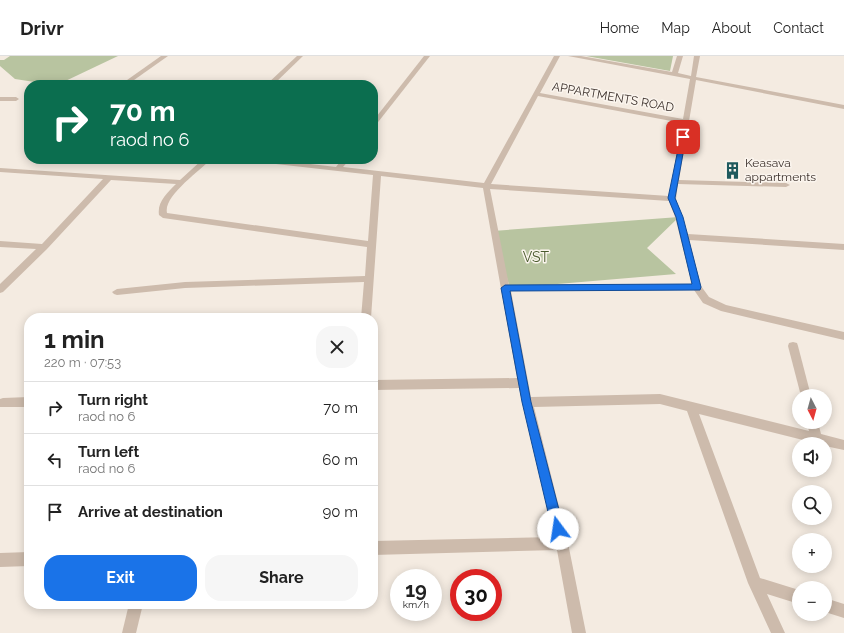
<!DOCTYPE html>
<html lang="en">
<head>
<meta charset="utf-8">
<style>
	body { margin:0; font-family:Raleway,sans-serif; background:#f6f6f6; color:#222; height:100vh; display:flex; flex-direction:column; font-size:15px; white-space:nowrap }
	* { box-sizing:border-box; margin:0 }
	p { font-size:13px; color:#767676 }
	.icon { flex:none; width:22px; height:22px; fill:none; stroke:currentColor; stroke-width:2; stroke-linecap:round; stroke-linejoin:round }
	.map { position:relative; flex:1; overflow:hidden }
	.side { position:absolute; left:24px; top:257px; width:354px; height:296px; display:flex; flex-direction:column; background:#fff; border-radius:16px; box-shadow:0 2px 10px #0003 }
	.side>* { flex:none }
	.banner { position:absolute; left:24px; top:24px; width:354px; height:84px; border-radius:16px; box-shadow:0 2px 10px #0003; background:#0b6e4f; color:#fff; overflow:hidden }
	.needle { width:26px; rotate:174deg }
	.controls { position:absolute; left:792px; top:333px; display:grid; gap:8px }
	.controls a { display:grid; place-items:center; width:40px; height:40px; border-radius:50%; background:#fff; box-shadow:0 2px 10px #0003; font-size:20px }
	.speed { position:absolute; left:390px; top:513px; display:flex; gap:8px; font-size:20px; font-weight:700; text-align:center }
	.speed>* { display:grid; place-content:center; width:52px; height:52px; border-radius:50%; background:#fff; box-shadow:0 2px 10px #0003; line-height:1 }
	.speed small { font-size:10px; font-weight:400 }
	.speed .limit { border:6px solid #d22; background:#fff; color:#111 }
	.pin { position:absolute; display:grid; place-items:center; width:34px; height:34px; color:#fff; margin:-17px; border-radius:8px; box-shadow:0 2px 6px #0006 }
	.me { position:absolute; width:44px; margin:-22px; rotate:346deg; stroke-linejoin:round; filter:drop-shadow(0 0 3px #0008) }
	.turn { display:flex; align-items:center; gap:14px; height:84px; padding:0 20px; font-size:18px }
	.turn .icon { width:52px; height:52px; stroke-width:2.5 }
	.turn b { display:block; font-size:28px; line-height:34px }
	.round { display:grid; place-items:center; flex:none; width:42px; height:42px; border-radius:16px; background:#f6f6f6 }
	.overview { display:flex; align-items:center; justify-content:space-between; height:68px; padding:0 20px }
	h1 { font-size:24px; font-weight:700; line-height:30px }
	.action { display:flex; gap:8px; margin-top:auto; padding:8px 20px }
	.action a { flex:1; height:46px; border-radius:16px; background:#1a73e8; color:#fff; font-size:16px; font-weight:700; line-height:46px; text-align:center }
	.action a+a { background:#f6f6f6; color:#222 }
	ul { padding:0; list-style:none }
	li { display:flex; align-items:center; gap:12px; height:52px; padding:0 20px; border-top:1px solid #e0e0e0 }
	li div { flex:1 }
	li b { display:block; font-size:15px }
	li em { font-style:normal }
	header { display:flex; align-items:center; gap:24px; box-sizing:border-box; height:56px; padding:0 20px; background:#fff; border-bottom:1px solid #e0e0e0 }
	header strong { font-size:19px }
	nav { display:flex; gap:22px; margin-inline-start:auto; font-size:14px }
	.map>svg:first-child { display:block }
</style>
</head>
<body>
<header>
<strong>Drivr</strong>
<nav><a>Home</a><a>Map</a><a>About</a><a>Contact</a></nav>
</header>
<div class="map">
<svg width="844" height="577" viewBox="0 0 844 577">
	<rect width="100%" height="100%" fill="#f4ebe1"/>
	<!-- green -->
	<g fill="#b8c4a0">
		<polygon points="10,0 118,0 57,29 54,29 15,23 0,10 0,4 4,4"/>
		<polygon points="586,0 673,0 670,15"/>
		<polygon points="679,161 647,192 676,218 510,232 493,175"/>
	</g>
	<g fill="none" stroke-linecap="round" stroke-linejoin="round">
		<!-- service -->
		<polygon fill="#cdbbac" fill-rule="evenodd" points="0,41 16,41 19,43 16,45 0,45"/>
		<!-- minor -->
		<g fill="#cdbbac" fill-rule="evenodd">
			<polygon points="161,0 168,0 127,29 120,29"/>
			<polygon points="297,0 303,0 273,29 266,29"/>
			<polygon points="424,0 430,0 375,70 373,71 373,65"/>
			<path d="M554,0H560L540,37L683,63L690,23L568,0H581L672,16L677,0H683L678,17L691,20L694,0H700L696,21L844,49V53L696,24L679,124L786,127L790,129L786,131L678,128L676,143L688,178L844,188V194L689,184L701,230L709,241L726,249L844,276V284L721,255L703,247L694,234L511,235L531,341L660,338L809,375L806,366H818L821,378L844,384V394L825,390V388H819L699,358L760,522L799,534V548L767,538L785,577H771L748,527L687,355L660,348L534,351L568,487L586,577H572L557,494L373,499V485L554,481L519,332L373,334V324L517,322L483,132L381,120L371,262H361L364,226L185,232L117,239L114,238L112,236L117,233L185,226L365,220L367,191L163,162L159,159C157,146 167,137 176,128L111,124L47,193L3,236L0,237V228L36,193L0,191V185L42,188L103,123L0,116V112L180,124L203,103H211C200,115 163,140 167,157L368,185L373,119L249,105L245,103H268L336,111L342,103H350L343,111L484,127ZM538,40L682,67L669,140L491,128ZM490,133L669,145L675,161L692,228L509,229Z"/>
			<polygon points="793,286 797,287 798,290 811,340 801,340 788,290 789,287"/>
			<polygon points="29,341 29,351 0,351 0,343 3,342"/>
			<polygon points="29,496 29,510 0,511 0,497"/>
			<polygon points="825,542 844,548 844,562 825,556"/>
			<polygon points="129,548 143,548 136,577 122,577"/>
		</g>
	</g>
	<!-- route -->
	<polygon fill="#1a73e8" stroke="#114b97" points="681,79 686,81 675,142 683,161 701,231 700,234 510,235 531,346 564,473 562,478 558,479 554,478 552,473 522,346 501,232 505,229 692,228 676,161 668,142"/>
	<!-- icons -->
	<defs>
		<symbol id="building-bare" viewBox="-9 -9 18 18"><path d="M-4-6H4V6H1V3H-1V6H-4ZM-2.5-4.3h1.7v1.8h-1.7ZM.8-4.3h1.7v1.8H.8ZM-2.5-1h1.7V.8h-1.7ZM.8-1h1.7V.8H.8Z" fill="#1f5a5e" stroke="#fbf5ee" stroke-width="2.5" paint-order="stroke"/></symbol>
	</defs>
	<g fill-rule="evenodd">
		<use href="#building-bare" x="720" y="102" width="25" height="25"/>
	</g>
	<g text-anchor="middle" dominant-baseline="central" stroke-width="3" stroke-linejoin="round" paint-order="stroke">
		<!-- far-street labels -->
		<g font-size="12" fill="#3b302b" stroke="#fbf5ee">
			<text transform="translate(613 41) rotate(10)">APPARTMENTS ROAD</text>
		</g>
		<!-- far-poi labels -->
		<g font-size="12" fill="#3b302b" stroke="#fbf5ee" text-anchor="start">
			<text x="745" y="107">Keasava<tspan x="745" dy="14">appartments</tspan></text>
		</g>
		<!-- park labels -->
		<g font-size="14" fill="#4a5a2e" stroke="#fbf5ee">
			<text x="536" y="201">VST</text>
		</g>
	</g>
</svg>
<div class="controls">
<a><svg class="needle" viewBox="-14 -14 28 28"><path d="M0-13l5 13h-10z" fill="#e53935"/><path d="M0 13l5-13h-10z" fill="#767676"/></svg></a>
<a><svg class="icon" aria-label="sound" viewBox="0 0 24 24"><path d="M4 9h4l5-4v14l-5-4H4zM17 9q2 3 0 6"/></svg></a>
<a><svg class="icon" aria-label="search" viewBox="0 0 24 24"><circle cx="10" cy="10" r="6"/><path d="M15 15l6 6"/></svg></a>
<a>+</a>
<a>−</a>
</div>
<div class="speed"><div>19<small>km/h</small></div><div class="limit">30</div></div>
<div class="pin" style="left:683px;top:81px;background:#d93025"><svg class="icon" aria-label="arrive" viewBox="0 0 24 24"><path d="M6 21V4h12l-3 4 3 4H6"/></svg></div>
<svg class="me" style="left:558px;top:473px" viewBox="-20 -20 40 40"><circle r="19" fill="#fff"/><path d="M0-13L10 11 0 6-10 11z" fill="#1a73e8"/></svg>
<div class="banner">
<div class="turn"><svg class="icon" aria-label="right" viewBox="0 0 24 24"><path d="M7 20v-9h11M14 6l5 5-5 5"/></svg><div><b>70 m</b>raod no 6</div></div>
</div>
<section class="side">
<div class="overview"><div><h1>1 min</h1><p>220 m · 07:53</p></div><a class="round"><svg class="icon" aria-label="close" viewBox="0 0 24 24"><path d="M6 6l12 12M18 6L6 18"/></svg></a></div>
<ul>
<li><svg class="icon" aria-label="right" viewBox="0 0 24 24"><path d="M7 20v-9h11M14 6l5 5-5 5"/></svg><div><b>Turn right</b><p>raod no 6</p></div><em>70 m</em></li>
<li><svg class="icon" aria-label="left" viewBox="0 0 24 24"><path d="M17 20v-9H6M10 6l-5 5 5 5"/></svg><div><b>Turn left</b><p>raod no 6</p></div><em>60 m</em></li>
<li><svg class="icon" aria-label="arrive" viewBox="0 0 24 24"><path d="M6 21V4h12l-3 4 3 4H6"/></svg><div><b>Arrive at destination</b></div><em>90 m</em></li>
</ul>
<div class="action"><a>Exit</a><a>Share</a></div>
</section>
</div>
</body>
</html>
